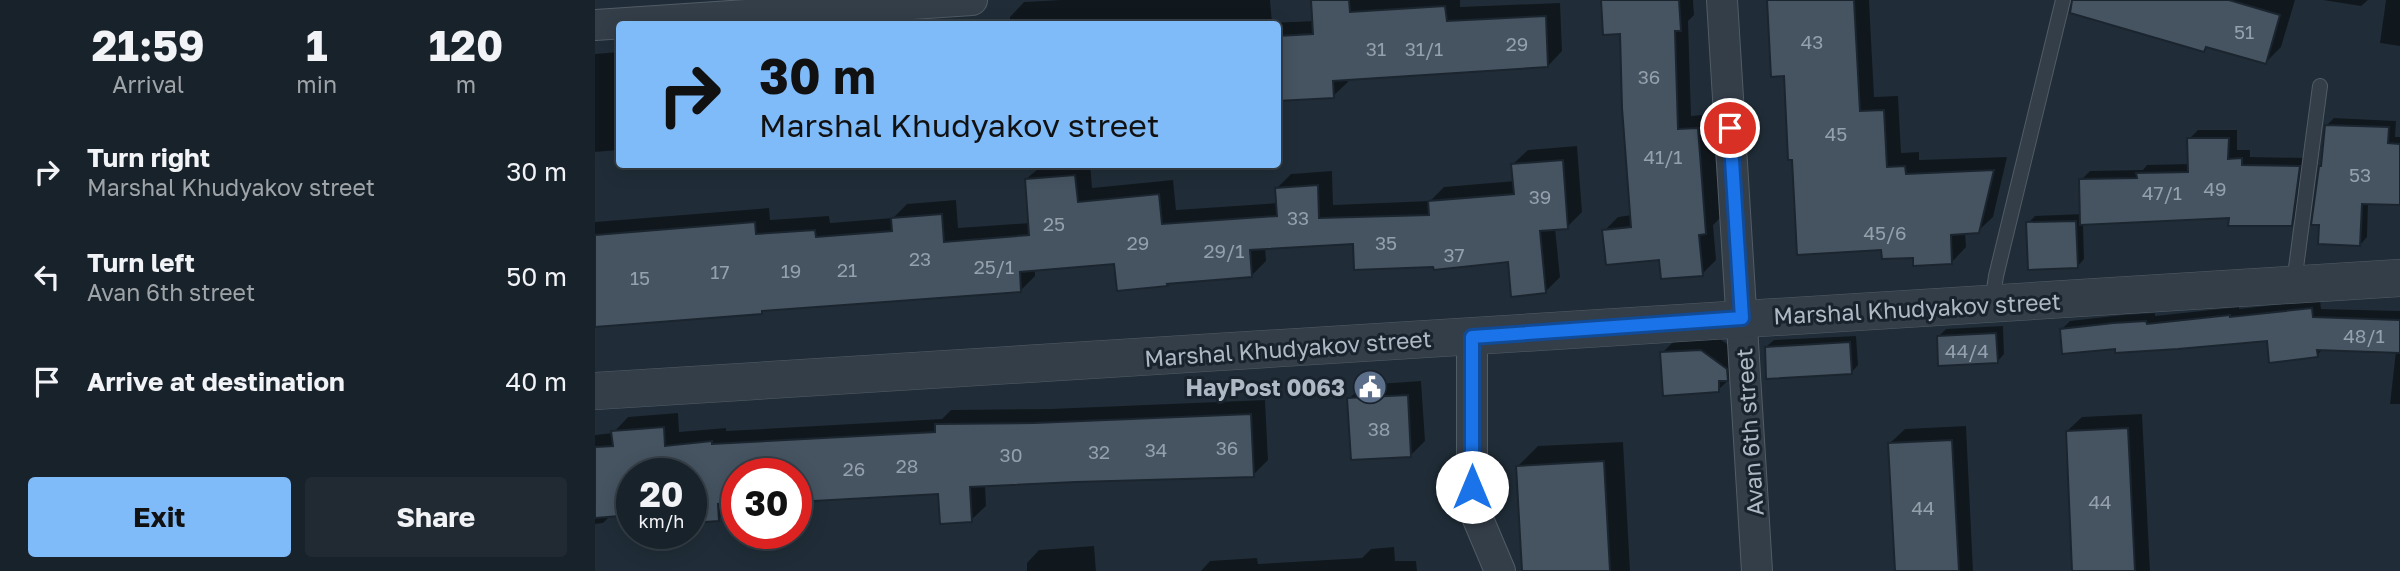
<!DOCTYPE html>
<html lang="en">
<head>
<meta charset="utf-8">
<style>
	body { margin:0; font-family:"Golos Text",sans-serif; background:#212a32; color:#f1f3f6; height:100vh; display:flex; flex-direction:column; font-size:26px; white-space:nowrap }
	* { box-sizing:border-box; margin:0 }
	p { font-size:23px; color:#9fa4a8 }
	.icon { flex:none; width:38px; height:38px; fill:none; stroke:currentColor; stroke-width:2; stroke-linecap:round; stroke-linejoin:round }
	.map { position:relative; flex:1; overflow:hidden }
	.panel { display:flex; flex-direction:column; background:#18222a; width:595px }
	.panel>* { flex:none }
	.guide { position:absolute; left:21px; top:21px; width:665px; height:147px; border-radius:7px; box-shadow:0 4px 18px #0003,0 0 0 2px #363f47; background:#7fbaf9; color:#111; overflow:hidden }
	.speed { position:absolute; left:21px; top:458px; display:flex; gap:14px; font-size:35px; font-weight:700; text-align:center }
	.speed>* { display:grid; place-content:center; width:91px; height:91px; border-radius:50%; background:#18222a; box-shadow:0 4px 18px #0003,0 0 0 2px #363f47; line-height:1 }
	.speed small { font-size:18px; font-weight:400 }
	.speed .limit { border:10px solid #d22; background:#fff; color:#111 }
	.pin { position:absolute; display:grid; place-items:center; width:60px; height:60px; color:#fff; margin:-30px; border:4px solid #fff; border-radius:50%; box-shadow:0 2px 7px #0007 }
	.me { position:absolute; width:77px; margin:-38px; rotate:0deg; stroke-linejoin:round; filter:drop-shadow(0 0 5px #0008) }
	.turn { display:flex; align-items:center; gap:24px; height:147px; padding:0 28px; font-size:32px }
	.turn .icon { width:91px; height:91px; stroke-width:2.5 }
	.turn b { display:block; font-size:49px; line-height:60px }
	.eta { display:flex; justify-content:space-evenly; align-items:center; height:119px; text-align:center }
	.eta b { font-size:42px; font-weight:700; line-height:49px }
	.cta { display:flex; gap:14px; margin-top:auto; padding:14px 28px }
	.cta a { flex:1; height:80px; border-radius:7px; background:#7fbaf9; color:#111; font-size:28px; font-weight:700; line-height:80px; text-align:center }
	.cta a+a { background:#212a32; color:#f1f3f6 }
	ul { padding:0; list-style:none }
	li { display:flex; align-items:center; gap:21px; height:105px; padding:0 28px }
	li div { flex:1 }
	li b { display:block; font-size:26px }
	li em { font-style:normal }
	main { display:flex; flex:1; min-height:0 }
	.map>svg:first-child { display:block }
</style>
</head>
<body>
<main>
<section class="panel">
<div class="eta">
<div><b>21:59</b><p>Arrival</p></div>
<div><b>1</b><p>min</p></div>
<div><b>120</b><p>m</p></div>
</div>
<ul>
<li><svg class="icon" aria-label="right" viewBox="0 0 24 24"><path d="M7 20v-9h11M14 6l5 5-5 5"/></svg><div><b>Turn right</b><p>Marshal Khudyakov street</p></div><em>30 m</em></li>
<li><svg class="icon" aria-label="left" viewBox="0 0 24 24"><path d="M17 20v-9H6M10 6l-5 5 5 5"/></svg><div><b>Turn left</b><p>Avan 6th street</p></div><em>50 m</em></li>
<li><svg class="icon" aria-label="arrive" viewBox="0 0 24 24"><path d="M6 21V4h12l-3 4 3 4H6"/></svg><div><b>Arrive at destination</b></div><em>40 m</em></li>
</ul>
<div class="cta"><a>Exit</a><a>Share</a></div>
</section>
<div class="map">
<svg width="1805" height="571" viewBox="0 0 1805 571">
	<rect width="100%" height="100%" fill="#202d38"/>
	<!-- shadow -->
	<g fill="#0007">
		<polygon points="466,0 675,0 677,23 719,21 718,0 865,0 865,7 965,3 967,51 953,66 753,78 753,82 738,96 682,99 682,24 415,24 415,17 429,2"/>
		<polygon points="1008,0 1098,0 1099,15 1093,21 1096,116 1117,114 1125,218 1118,225 1121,260 1107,274 1066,258 1009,231 1023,217 1037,215 1026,32"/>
		<polygon points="1173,0 1274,0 1279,97 1303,96 1306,153 1324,152 1324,160 1412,157 1398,217 1383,231 1370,232 1371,247 1357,262 1288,249 1198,158 1190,74"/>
		<polygon points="1485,0 1700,0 1686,47 1671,62 1613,46 1608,50"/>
		<polygon points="1728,0 1773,0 1766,6"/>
		<polygon points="1791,0 1805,0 1805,46 1785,43"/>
		<polygon points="24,52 24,150 0,152 0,54"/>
		<polygon points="1739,118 1801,121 1800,137 1805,137 1805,204 1773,203 1772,237 1765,245 1728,165 1731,126"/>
		<polygon points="1603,130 1642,130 1642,150 1655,150 1655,157 1713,158 1705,215 1696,224 1635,216 1488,223 1489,259 1482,267 1433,223 1440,216 1487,214 1486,180 1495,171 1548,170 1552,165 1594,164 1594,139"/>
		<polygon points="982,146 987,212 972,227 960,228 965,277 950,292 914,261 840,265 759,242 670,247 671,261 656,276 574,282 572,284 521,262 440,269 440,276 426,290 170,309 166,312 0,325 0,222 174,208 175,220 234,216 235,223 298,218 312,204 361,200 363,228 435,223 431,179 449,164 495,164 497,188 578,180 581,210 683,203 682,188 696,174 737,171 738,205 835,201 849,187 920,181 918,164 933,150"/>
		<polygon points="1725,300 1726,309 1805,311 1805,404 1795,404 1801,351 1728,349 1722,355 1673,339 1521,347 1466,330 1475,321 1528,315 1560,313 1560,316 1644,307 1644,309"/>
		<polygon points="1408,326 1409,354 1402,362 1343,337 1351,329"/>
		<polygon points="1121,336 1146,354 1138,376 1123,390 1067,353 1082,338"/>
		<polygon points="1261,336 1263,365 1256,373 1171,347 1179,340"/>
		<polygon points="826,381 830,441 815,456 754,399 768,385"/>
		<polygon points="670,400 673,460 658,475 390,485 391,506 376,520 345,493 201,474 142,474 142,503 139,504 123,519 96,474 37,474 16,515 8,523 0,524 0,435 18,433 33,417 83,413 84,432 131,428 131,431 347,419 356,410 455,409"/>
		<polygon points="1547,414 1555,571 1479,571 1472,431 1487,417"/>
		<polygon points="1371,426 1378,571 1302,571 1295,443 1310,429"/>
		<polygon points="1028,442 1035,571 928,571 923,466 943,446"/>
		<polygon points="499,546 501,571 432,571 432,563 444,550"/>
		<polygon points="799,547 800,561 821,561 822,571 844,571 606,571 615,561 662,558 663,564 767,558 776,549"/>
	</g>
	<!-- building -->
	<g fill="#465462" stroke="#1b252f" stroke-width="2">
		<polygon points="716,0 754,0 755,12 850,6 852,21 951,16 953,67 738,81 739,98 682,101 682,36 718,34"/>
		<polygon points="1006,0 1084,0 1086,31 1080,31 1083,129 1103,128 1111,234 1104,235 1108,276 1066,279 1064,260 1011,265 1007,230 1036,227 1027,108 1025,34 1008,35"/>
		<polygon points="1172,0 1259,0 1265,111 1289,110 1292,167 1310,166 1311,174 1399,170 1384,233 1356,235 1357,264 1318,266 1318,258 1287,259 1286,250 1202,255 1197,160 1193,160 1189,76 1176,77"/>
		<polygon points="1477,0 1634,0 1685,15 1671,64 1611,47 1609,52 1475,13"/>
		<polygon points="1730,125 1794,127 1793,143 1805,144 1805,205 1767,204 1765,246 1723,244 1724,225 1716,225 1724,166 1726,166"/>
		<polygon points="1592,138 1634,138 1633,159 1647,158 1647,165 1705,166 1697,226 1633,226 1634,218 1485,225 1484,179 1542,178 1541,173 1593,172"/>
		<polygon points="968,160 973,229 945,231 951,293 916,297 913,262 839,270 838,267 759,270 758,244 655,250 657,277 572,284 573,286 522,291 519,264 425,272 426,292 167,311 167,314 0,327 0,235 160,222 161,234 220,230 221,237 297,231 296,218 347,214 349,242 434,235 430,179 480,175 483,202 564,194 567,224 682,216 680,188 723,185 724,218 834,215 833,201 919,194 916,164"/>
		<polygon points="1481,221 1483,268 1433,270 1431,222"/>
		<polygon points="1717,308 1718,317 1805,320 1805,353 1722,350 1723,357 1674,363 1672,341 1583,349 1520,353 1520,349 1467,354 1465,329 1518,323 1551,321 1552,324 1635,315 1635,317"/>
		<polygon points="1401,333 1403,363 1343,366 1342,336"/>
		<polygon points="1255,342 1257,374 1171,379 1170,347"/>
		<polygon points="1106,350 1132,369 1133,381 1124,381 1124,392 1068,396 1065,352"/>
		<polygon points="813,395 816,457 756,460 752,398"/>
		<polygon points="656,414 659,477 481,482 375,487 377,522 345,524 343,494 201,502 201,474 142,474 142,502 123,504 124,521 96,523 96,474 37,474 37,515 0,518 0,447 18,446 16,431 69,427 70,446 117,441 117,444 340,432 340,424 439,423"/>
		<polygon points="1533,428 1540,571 1477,571 1471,431"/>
		<polygon points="1357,440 1364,571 1300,571 1293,443"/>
		<polygon points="1009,461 1015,571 927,571 921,466"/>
	</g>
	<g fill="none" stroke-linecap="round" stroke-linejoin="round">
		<defs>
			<g id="service">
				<polyline points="1699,283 1725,86"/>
				<polyline points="1397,303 1401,276 1468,0"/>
			</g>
			<g id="minor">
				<polyline points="1127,0 1162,571"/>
				<polyline points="0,25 377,0"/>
				<polyline points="877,337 877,487 883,519 905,571"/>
			</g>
			<polyline id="tertiary" points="0,391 1805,278"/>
		</defs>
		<!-- service casing -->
		<use href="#service" stroke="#515c66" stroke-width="16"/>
		<!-- minor casing -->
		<use href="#minor" stroke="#515c66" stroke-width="32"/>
		<!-- tertiary casing -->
		<use href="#tertiary" stroke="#515c66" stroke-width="38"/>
		<!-- service -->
		<use href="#service" stroke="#343e49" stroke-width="14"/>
		<!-- minor -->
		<use href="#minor" stroke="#343e49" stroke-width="30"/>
		<!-- tertiary -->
		<use href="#tertiary" stroke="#343e49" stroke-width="37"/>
	</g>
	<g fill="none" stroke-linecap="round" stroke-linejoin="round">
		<defs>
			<polyline id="route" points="877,487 877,337 1147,318 1135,128"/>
		</defs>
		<!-- route casing -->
		<use href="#route" stroke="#114b97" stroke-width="18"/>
		<!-- route -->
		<use href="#route" stroke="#1a73e8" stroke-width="12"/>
	</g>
	<!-- icons -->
	<defs>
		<symbol id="civic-disc" viewBox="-11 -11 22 22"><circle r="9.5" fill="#5c6f8a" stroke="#19232d"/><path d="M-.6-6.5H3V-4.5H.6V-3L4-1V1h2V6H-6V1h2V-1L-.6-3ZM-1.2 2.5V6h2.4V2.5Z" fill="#fff"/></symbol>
	</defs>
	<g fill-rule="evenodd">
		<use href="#civic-disc" x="756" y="368" width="38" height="38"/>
	</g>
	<g text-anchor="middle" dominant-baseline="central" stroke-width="6" stroke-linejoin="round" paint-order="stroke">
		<!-- number labels -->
		<g font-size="19" fill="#94a0ac">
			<text x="1649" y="31">51</text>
			<text x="1217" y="41">43</text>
			<text x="922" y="43">29</text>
			<text x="781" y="48">31</text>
			<text x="829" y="48">31/1</text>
			<text x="1054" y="76">36</text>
			<text x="1241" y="133">45</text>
			<text x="1068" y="156">41/1</text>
			<text x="1765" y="174">53</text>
			<text x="1620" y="188">49</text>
			<text x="1567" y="192">47/1</text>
			<text x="945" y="196">39</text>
			<text x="703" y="217">33</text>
			<text x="459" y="223">25</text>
			<text x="1290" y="232">45/6</text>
			<text x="543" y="242">29</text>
			<text x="791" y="242">35</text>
			<text x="629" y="250">29/1</text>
			<text x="859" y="254">37</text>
			<text x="325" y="258">23</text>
			<text x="399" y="266">25/1</text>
			<text x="252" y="269">21</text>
			<text x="196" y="270">19</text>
			<text x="125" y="271">17</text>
			<text x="45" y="277">15</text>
			<text x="1769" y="335">48/1</text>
			<text x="1372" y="350">44/4</text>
			<text x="784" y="428">38</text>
			<text x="632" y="447">36</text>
			<text x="561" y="449">34</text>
			<text x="504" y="451">32</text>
			<text x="416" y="454">30</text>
			<text x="312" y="465">28</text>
			<text x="259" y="468">26</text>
			<text x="1505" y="501">44</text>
			<text x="1328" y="507">44</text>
		</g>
		<!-- street labels -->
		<g font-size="23" fill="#aeb9c5" stroke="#19232d">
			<text transform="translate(1322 308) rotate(-3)">Marshal Khudyakov street</text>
			<text transform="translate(693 348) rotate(-4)">Marshal Khudyakov street</text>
			<text transform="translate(1154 432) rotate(-94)">Avan 6th street</text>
		</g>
		<!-- poi labels -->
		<g font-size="23" font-weight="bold" fill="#aeb9c5" stroke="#19232d" text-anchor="end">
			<text x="750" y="387">HayPost 0063</text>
		</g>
	</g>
</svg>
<div class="speed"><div>20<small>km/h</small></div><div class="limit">30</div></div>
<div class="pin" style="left:1135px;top:128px;background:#d93025"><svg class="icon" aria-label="arrive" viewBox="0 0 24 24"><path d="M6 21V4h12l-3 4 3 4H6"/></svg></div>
<svg class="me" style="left:877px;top:487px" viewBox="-20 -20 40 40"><circle r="19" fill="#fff"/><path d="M0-13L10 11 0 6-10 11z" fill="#1a73e8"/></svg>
<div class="guide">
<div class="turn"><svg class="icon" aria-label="right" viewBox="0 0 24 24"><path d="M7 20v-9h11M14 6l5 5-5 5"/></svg><div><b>30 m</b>Marshal Khudyakov street</div></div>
</div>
</div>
</main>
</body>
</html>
